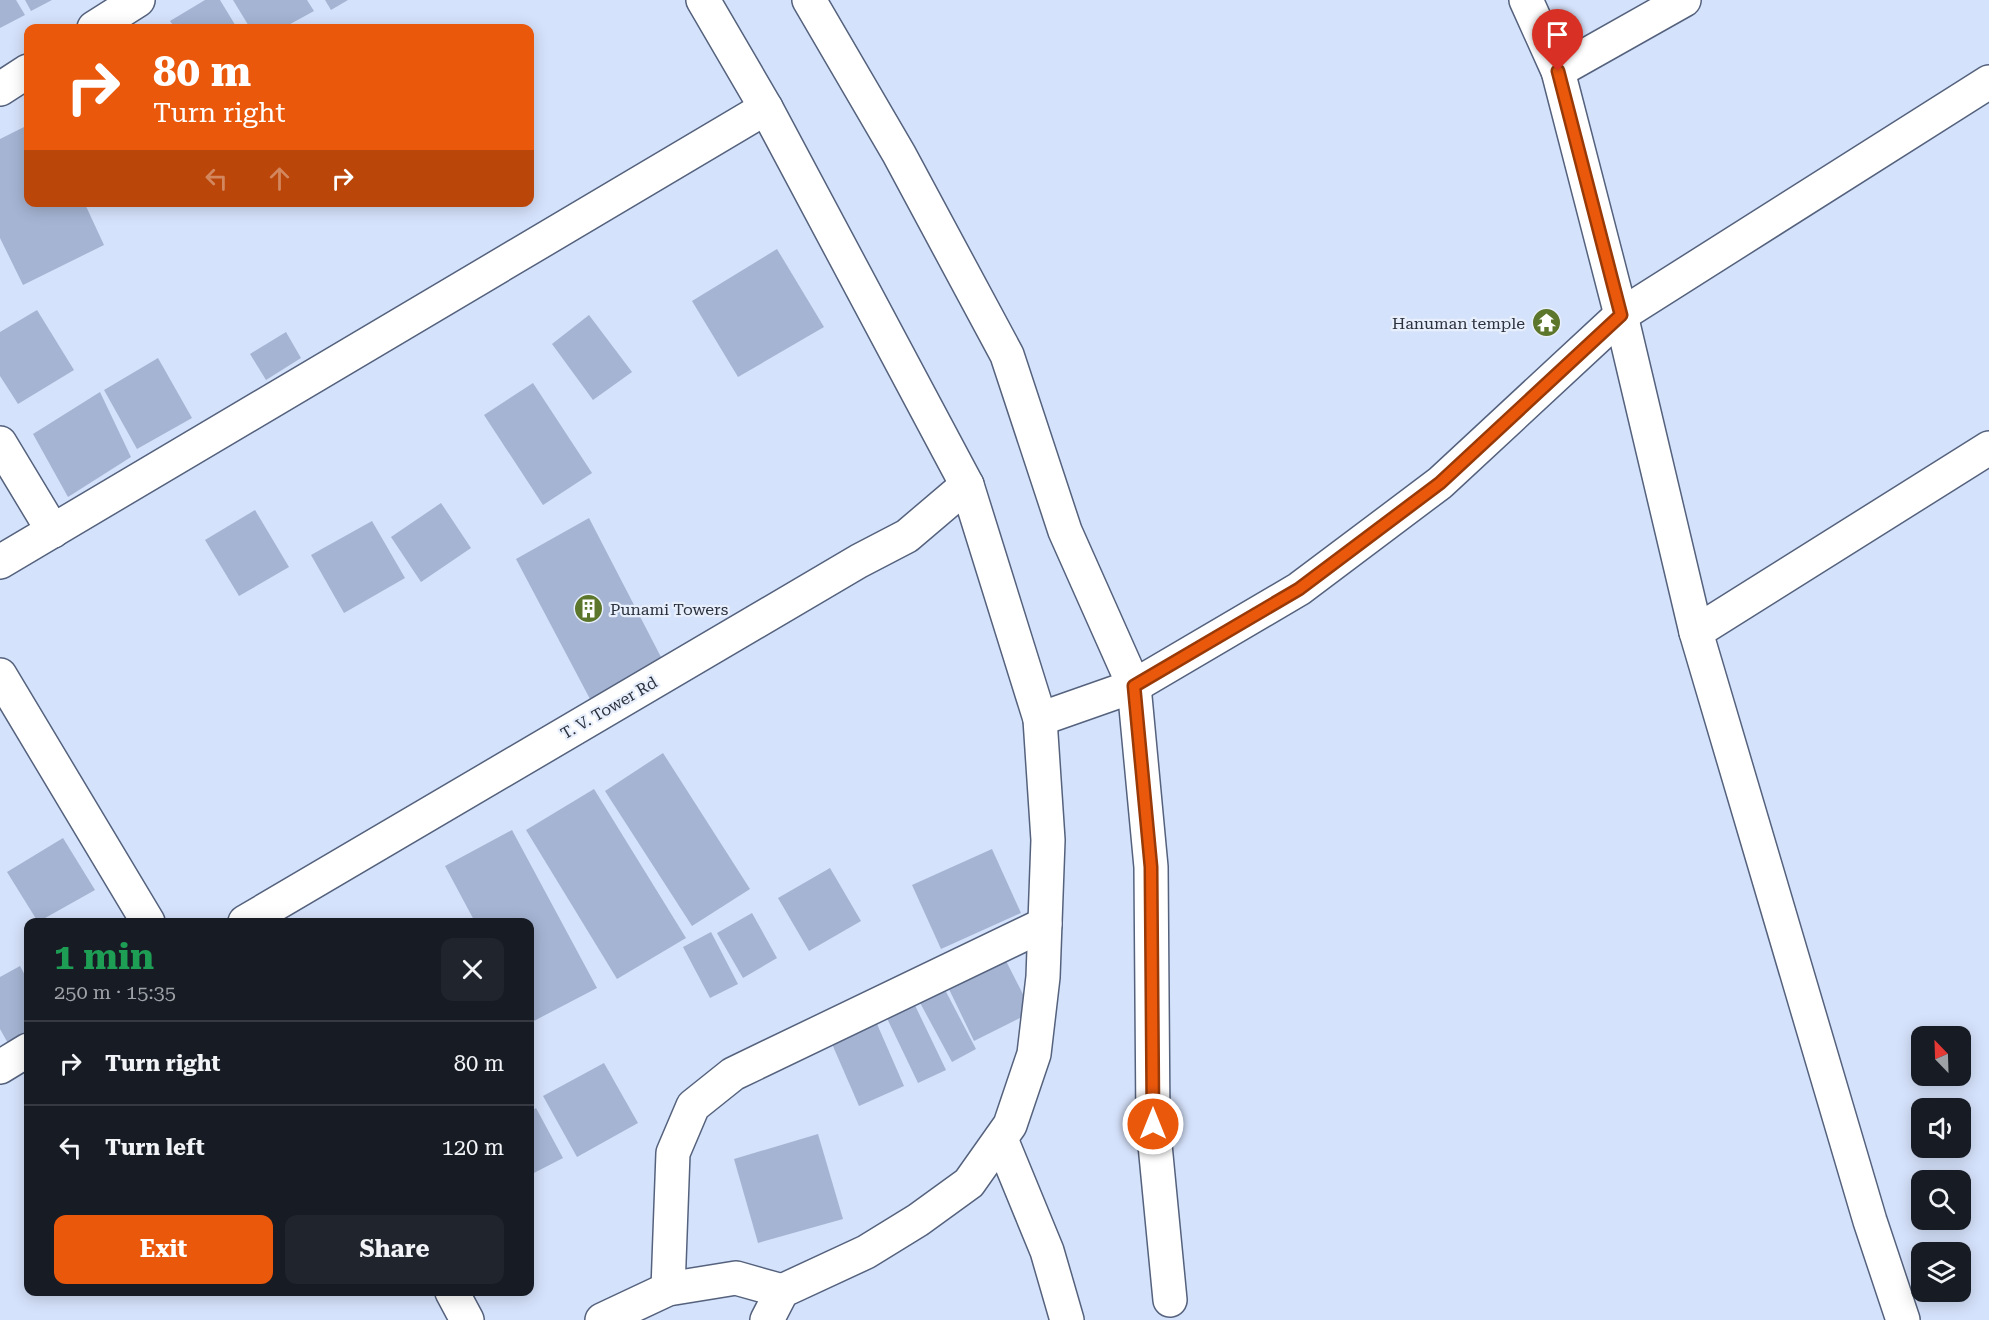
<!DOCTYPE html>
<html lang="en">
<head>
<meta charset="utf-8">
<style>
	body { margin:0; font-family:"Roboto Serif",serif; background:#20242c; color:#f1f3f6; height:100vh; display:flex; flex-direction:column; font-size:22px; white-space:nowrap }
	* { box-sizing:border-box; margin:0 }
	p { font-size:20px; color:#9ea1a6 }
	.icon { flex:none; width:33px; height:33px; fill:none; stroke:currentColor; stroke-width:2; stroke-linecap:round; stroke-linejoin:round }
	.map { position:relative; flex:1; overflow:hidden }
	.side { position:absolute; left:24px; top:918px; width:510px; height:378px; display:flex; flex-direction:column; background:#171b24; border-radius:12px; box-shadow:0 3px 15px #0003 }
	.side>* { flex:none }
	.banner { position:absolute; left:24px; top:24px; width:510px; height:183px; border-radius:12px; box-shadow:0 3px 15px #0003; background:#ea580c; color:#fff; overflow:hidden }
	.needle { width:39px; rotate:337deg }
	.tools { position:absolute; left:1911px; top:1026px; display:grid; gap:12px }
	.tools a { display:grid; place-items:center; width:60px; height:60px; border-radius:12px; background:#171b24; box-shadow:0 3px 15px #0003; font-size:30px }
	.pin { position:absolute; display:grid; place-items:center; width:51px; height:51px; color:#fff; margin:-62px -26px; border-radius:50% 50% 50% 0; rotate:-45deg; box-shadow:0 0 6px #0007 }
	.pin .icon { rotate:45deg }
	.me { position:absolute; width:66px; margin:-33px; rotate:0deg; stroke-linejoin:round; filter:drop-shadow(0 0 4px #0008) }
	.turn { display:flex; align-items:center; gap:21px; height:126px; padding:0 30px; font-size:27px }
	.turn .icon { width:78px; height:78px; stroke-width:2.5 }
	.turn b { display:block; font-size:42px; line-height:51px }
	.lanes { display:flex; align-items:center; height:57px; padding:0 30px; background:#0003; justify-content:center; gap:30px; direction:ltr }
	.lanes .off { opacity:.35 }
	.round { display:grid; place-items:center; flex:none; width:63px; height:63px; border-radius:12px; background:#20242c }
	.headline { display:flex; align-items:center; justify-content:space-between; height:102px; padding:0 30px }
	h1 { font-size:36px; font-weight:700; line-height:45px; color:#1e9e55 }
	.cta { display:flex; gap:12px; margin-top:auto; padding:12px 30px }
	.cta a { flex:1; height:69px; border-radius:12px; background:#ea580c; color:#fff; font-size:24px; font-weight:700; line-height:69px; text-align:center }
	.cta a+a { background:#20242c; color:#f1f3f6 }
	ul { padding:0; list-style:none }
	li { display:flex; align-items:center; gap:18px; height:84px; padding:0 30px; border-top:2px solid #363941 }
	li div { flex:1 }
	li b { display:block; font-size:22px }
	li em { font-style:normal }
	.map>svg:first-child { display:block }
</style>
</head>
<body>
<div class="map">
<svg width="1989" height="1320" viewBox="0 0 1989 1320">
	<rect width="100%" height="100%" fill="#d5e2fb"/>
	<!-- building -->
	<g fill="#a5b4d3">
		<polygon points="0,0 16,0 25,15 0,28"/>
		<polygon points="25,0 52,0 31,11"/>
		<polygon points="205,0 220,0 237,28 175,28 170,21"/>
		<polygon points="233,0 307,0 314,11 283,28 250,28"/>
		<polygon points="325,0 348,0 331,10"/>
		<polygon points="28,125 28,202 84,202 104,245 23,285 0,238 0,139"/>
		<polygon points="777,249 824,327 738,377 692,301"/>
		<polygon points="37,310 74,370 18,404 0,376 0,332"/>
		<polygon points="589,315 632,372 593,400 552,344"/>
		<polygon points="286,332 301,358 266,380 250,354"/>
		<polygon points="158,358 192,418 137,449 104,390"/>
		<polygon points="533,383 592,473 543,505 484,415"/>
		<polygon points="100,392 131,457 68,497 33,434"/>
		<polygon points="441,503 471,548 421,582 391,537"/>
		<polygon points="255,510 289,567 239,596 205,540"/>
		<polygon points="589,518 662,659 590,699 516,559"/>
		<polygon points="372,521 405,578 344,613 311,555"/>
		<polygon points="663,753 750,889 692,926 605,791"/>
		<polygon points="594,789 686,938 617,979 526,830"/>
		<polygon points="512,830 597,988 530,1023 530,922 475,922 445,866"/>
		<polygon points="63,838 95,890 38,922 7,872"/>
		<polygon points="992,849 1021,913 941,949 912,885"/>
		<polygon points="830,868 861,921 809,951 778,898"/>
		<polygon points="752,913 777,958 743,978 717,933"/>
		<polygon points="711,932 738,984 710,998 683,947"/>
		<polygon points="1004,957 1032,1012 974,1041 947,985"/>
		<polygon points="20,966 28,981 28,1034 9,1045 0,1029 0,977"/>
		<polygon points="943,986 976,1049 952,1062 918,999"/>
		<polygon points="911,997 946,1070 918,1083 883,1010"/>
		<polygon points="874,1017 904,1086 859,1106 829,1037"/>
		<polygon points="604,1063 638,1123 577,1157 543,1096"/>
		<polygon points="536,1108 563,1158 530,1175 530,1112"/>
		<polygon points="818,1134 843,1219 758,1243 734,1159"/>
	</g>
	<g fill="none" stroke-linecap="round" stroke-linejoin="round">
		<defs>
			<g id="minor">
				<polyline points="703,0 766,108 967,485 1040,719 1048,840 1043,977 1034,1054 1010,1125 969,1183 918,1220 866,1252 782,1291 767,1320"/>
				<polyline points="809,0 899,154 1007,355 1065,531 1134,686 1151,867 1153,1124 1170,1300"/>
				<polyline points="94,28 138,0"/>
				<polyline points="1558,71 1684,0"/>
				<polyline points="0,89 28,71"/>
				<polyline points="0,443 53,531"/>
				<polyline points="0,562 766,108"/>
				<polyline points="1696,632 1989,448"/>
				<polyline points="0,675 148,922"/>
				<polyline points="1040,719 1134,686 1299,589 1440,483 1621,315 1989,82"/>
				<polyline points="245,922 859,561 907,536 967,485"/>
				<polyline points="0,1067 28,1050"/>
				<polyline points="1001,1139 1047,1251 1067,1320"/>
				<polyline points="668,1289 673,1153 693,1106 733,1074 1045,924"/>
				<polyline points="452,1292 467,1320"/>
				<polyline points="602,1320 668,1289 736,1278 782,1291"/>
			</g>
			<polyline id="major" points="1526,0 1558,71 1621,315 1696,632 1870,1221 1903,1320"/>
		</defs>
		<!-- minor casing -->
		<use href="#minor" stroke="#55627d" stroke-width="36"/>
		<!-- major casing -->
		<use href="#major" stroke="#55627d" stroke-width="36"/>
		<!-- minor -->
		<use href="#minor" stroke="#fff" stroke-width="33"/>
		<!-- major -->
		<use href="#major" stroke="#fff" stroke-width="33"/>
	</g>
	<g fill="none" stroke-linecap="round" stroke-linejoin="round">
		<defs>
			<polyline id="route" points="1153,1124 1151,867 1134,686 1299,589 1440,483 1621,315 1558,71"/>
		</defs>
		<!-- route casing -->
		<use href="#route" stroke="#983908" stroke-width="15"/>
		<!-- route -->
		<use href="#route" stroke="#ea580c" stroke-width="10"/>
	</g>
	<!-- icons -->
	<defs>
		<symbol id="temple-disc" viewBox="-11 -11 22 22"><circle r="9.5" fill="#5c772b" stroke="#e8effc"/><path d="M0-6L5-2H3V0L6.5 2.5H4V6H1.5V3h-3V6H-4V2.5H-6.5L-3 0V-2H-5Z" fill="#fff"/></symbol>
		<symbol id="building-disc" viewBox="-11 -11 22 22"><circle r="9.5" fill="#5c772b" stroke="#e8effc"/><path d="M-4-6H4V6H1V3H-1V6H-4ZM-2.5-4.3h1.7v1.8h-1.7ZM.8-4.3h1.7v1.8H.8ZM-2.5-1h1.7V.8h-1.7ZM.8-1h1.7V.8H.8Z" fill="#fff"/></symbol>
	</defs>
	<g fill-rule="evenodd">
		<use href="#temple-disc" x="1530" y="306" width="33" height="33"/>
		<use href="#building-disc" x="572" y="592" width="33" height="33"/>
	</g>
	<g text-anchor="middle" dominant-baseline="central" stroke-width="4.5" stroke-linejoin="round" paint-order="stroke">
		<!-- poi labels -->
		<g font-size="16" fill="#2b313d" stroke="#e8effc" text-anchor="end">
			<text x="1525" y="323">Hanuman temple</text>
			<text x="610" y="609" text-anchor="start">Punami Towers</text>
		</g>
		<!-- street labels -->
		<g font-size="16" fill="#2b313d" stroke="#e8effc">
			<text transform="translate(609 708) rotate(-30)">T. V. Tower Rd</text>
		</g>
	</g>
</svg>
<div class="tools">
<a><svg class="needle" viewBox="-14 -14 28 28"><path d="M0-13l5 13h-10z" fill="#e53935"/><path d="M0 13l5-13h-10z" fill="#9ea1a6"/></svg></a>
<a><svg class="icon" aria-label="sound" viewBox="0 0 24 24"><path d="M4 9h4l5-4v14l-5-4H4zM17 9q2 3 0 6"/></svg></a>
<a><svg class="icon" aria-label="search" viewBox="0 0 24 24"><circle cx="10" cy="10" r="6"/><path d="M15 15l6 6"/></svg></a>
<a><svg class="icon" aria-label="layers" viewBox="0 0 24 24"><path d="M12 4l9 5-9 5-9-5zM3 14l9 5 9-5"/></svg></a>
</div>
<div class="pin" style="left:1558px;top:71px;background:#d93025"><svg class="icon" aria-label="arrive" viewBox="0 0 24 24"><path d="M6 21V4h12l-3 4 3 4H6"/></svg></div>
<svg class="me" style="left:1153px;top:1124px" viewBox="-20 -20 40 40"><circle r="17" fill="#ea580c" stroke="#fff" stroke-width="3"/><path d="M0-11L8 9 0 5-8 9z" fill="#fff"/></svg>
<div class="banner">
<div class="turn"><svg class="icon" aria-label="right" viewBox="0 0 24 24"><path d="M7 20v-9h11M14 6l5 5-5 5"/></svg><div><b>80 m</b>Turn right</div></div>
<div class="lanes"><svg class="icon off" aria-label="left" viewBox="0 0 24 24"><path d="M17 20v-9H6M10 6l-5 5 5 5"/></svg><svg class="icon off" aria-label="ahead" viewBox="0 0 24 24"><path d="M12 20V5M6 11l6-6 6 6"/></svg><svg class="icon" aria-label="right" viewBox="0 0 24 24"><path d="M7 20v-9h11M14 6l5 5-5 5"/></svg></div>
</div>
<section class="side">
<div class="headline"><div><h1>1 min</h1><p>250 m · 15:35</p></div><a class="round"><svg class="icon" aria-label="close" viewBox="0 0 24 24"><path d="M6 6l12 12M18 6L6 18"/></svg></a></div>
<ul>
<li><svg class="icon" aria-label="right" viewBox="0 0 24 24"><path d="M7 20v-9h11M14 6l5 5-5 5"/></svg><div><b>Turn right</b></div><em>80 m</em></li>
<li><svg class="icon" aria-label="left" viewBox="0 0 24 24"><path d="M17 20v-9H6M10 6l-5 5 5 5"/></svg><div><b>Turn left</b></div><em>120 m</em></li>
</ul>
<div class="cta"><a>Exit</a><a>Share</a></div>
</section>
</div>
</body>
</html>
